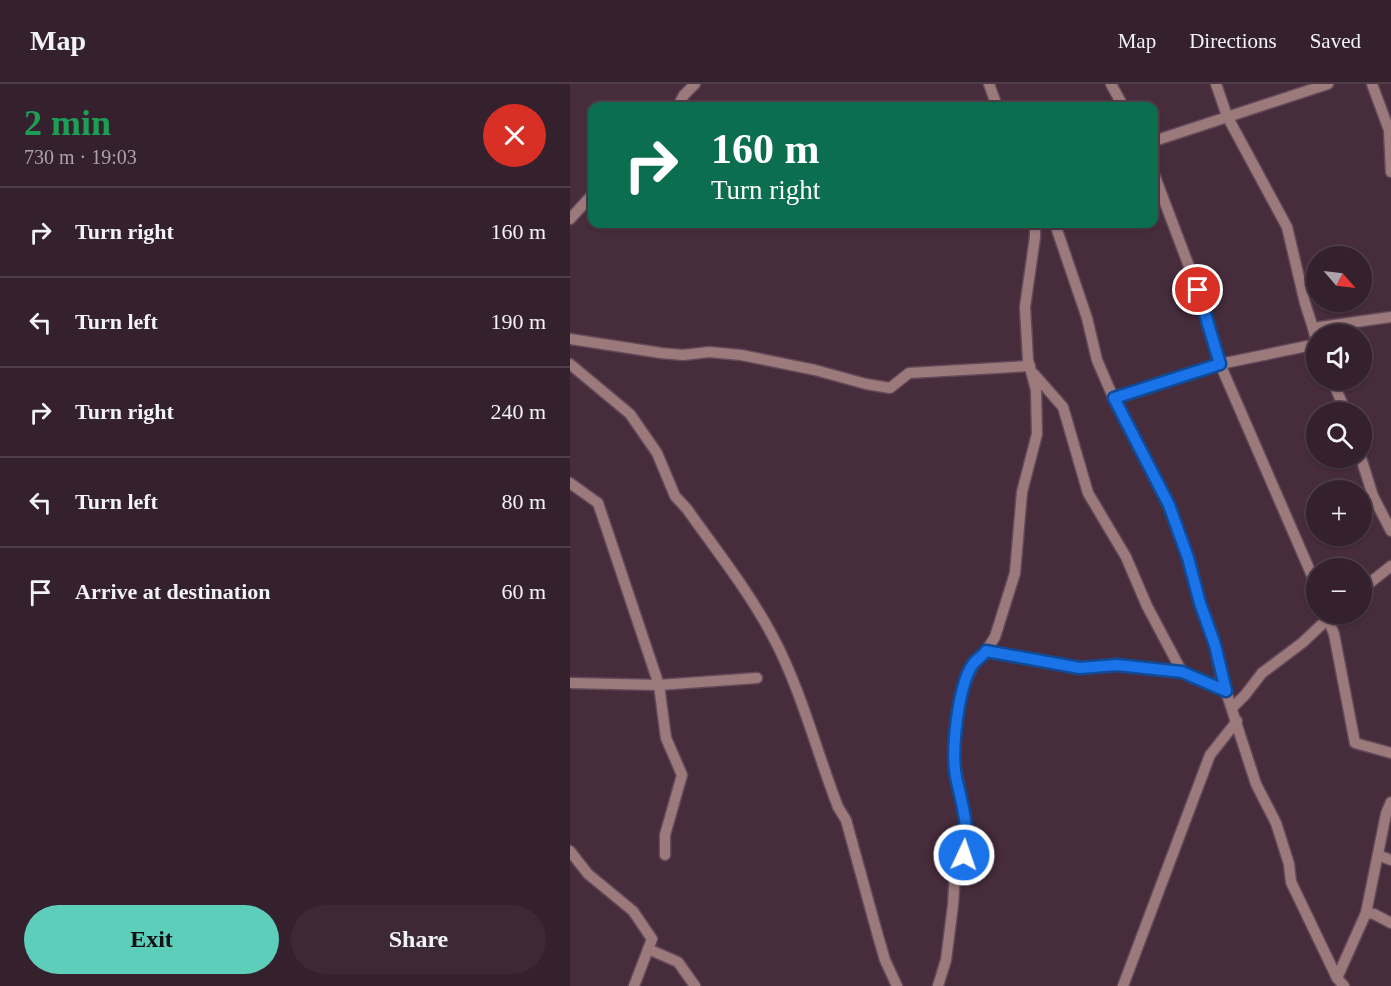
<!DOCTYPE html>
<html lang="en">
<head>
<meta charset="utf-8">
<style>
	body { margin:0; font-family:Georgia,serif; background:#3d2935; color:#f1f3f6; height:100vh; display:flex; flex-direction:column; font-size:22px; white-space:nowrap }
	* { box-sizing:border-box; margin:0 }
	p { font-size:20px; color:#aaa3aa }
	.icon { flex:none; width:33px; height:33px; fill:none; stroke:currentColor; stroke-width:2; stroke-linecap:round; stroke-linejoin:round }
	.map { position:relative; flex:1; overflow:hidden }
	.side { display:flex; flex-direction:column; background:#35212d; width:570px }
	.side>* { flex:none }
	.banner { position:absolute; left:18px; top:18px; width:570px; height:126px; border-radius:12px; box-shadow:0 2px 4px #0004,0 0 0 2px #4f3e49; background:#0b6e4f; color:#fff; overflow:hidden }
	.needle { width:39px; rotate:118deg }
	.fabs { position:absolute; left:736px; top:162px; display:grid; gap:12px }
	.fabs a { display:grid; place-items:center; width:66px; height:66px; border-radius:50%; background:#35212d; box-shadow:0 2px 4px #0004,0 0 0 2px #4f3e49; font-size:30px }
	.pin { position:absolute; display:grid; place-items:center; width:51px; height:51px; color:#fff; margin:-26px; border:3px solid #fff; border-radius:50%; box-shadow:0 2px 6px #0007 }
	.me { position:absolute; width:66px; margin:-33px; rotate:3deg; stroke-linejoin:round; filter:drop-shadow(0 0 4px #0008) }
	.turn { display:flex; align-items:center; gap:21px; height:126px; padding:0 24px; font-size:27px }
	.turn .icon { width:78px; height:78px; stroke-width:2.5 }
	.turn b { display:block; font-size:42px; line-height:51px }
	.round { display:grid; place-items:center; flex:none; width:63px; height:63px; border-radius:32px; background:#3d2935 }
	.headline { display:flex; align-items:center; justify-content:space-between; height:102px; padding:0 24px }
	h1 { font-size:36px; font-weight:600; line-height:45px; color:#1e9e55 }
	.button { display:flex; gap:12px; margin-top:auto; padding:12px 24px }
	.button a { flex:1; height:69px; border-radius:36px; background:#5dceb9; color:#111; font-size:24px; font-weight:600; line-height:69px; text-align:center }
	.button a+a { background:#3d2935; color:#f1f3f6 }
	ul { padding:0; list-style:none }
	li { display:flex; align-items:center; gap:18px; height:90px; padding:0 24px; border-top:2px solid #4f3e49 }
	li div { flex:1 }
	li b { display:block; font-size:22px }
	li em { font-style:normal }
	header { display:flex; align-items:center; gap:36px; box-sizing:border-box; height:84px; padding:0 30px; background:#35212d; border-bottom:2px solid #4f3e49 }
	header strong { font-size:28px }
	nav { display:flex; gap:33px; margin-inline-start:auto; font-size:21px }
	main { display:flex; flex:1; min-height:0 }
	.map>svg:first-child { display:block }
</style>
</head>
<body>
<header>
<strong>Map</strong>
<nav><a>Map</a><a>Directions</a><a>Saved</a></nav>
</header>
<main>
<section class="side">
<div class="headline"><div><h1>2 min</h1><p>730 m · 19:03</p></div><a class="round" style="background:#d93025;color:#fff"><svg class="icon" aria-label="close" viewBox="0 0 24 24"><path d="M6 6l12 12M18 6L6 18"/></svg></a></div>
<ul>
<li><svg class="icon" aria-label="right" viewBox="0 0 24 24"><path d="M7 20v-9h11M14 6l5 5-5 5"/></svg><div><b>Turn right</b></div><em>160 m</em></li>
<li><svg class="icon" aria-label="left" viewBox="0 0 24 24"><path d="M17 20v-9H6M10 6l-5 5 5 5"/></svg><div><b>Turn left</b></div><em>190 m</em></li>
<li><svg class="icon" aria-label="right" viewBox="0 0 24 24"><path d="M7 20v-9h11M14 6l5 5-5 5"/></svg><div><b>Turn right</b></div><em>240 m</em></li>
<li><svg class="icon" aria-label="left" viewBox="0 0 24 24"><path d="M17 20v-9H6M10 6l-5 5 5 5"/></svg><div><b>Turn left</b></div><em>80 m</em></li>
<li><svg class="icon" aria-label="arrive" viewBox="0 0 24 24"><path d="M6 21V4h12l-3 4 3 4H6"/></svg><div><b>Arrive at destination</b></div><em>60 m</em></li>
</ul>
<div class="button"><a>Exit</a><a>Share</a></div>
</section>
<div class="map">
<svg width="821" height="902" viewBox="0 0 821 902">
	<rect width="100%" height="100%" fill="#472c3c"/>
	<g fill="none" stroke-linecap="round" stroke-linejoin="round">
		<defs>
			<g id="minor">
				<polyline points="419,0 427,22"/>
				<polyline points="541,0 553,22"/>
				<polyline points="646,0 657,32 717,143 735,219 743,244"/>
				<polyline points="802,0 819,46 821,88"/>
				<polyline points="108,22 114,11 125,0"/>
				<polyline points="584,57 758,0"/>
				<polyline points="584,90 628,206 650,280 747,503"/>
				<polyline points="0,135 22,111"/>
				<polyline points="485,140 517,234 527,276 546,320 599,421 618,474 630,519 645,561 651,592 686,700 706,739 719,780 721,798 767,894 774,902"/>
				<polyline points="0,255 91,269 113,271 139,268 171,271 245,286 296,300 320,304 339,289 460,282"/>
				<polyline points="747,259 743,244 821,233"/>
				<path d="M0,280L60,330L87,369L105,412L117,425C146,466 178,506 202,551C231,605 246,666 268,723L276,736L308,852L315,876L327,902"/>
				<polyline points="464,290 493,323 518,409 556,473 577,522 612,588 656,607"/>
				<polyline points="762,296 776,328"/>
				<polyline points="544,314 650,280 747,260"/>
				<polyline points="791,374 803,412 821,447"/>
				<polyline points="0,399 28,419 89,601 96,654 112,691 95,751 95,771"/>
				<polyline points="792,505 821,482"/>
				<polyline points="756,530 764,550 785,659 821,669"/>
				<polyline points="416,567 510,584 547,581 612,588"/>
				<polyline points="0,599 89,601 187,594"/>
				<polyline points="662,624 675,611 692,589 732,559 763,530"/>
				<polyline points="0,767 18,790 63,827 82,855 64,902"/>
				<polyline points="808,771 821,776"/>
				<polyline points="796,829 804,830 821,839"/>
				<polyline points="78,865 108,878 125,902"/>
				<polyline points="767,894 796,829 816,730 821,718"/>
				<polyline points="368,902 376,876 383,821 385,789 394,771 398,755 384,674 387,635 393,603 404,580 414,570 425,553 445,489 452,408 467,350 466,306 458,276 455,223 465,153 465,140"/>
				<polyline points="553,902 640,671 667,637"/>
			</g>
		</defs>
		<!-- minor casing -->
		<use href="#minor" stroke="#644a59" stroke-width="13"/>
		<!-- minor -->
		<use href="#minor" stroke="#9c7a7c" stroke-width="10"/>
	</g>
	<g fill="none" stroke-linecap="round" stroke-linejoin="round">
		<defs>
			<path id="route" d="M394,771C400,744 392,720 386,693C381,667 388,602 403,580C407,575 413,572 416,567L510,584L547,581L612,588L656,607L645,561L630,519L618,474L599,421L544,314L650,280L628,206"/>
		</defs>
		<!-- route casing -->
		<use href="#route" stroke="#114b97" stroke-width="15"/>
		<!-- route -->
		<use href="#route" stroke="#1a73e8" stroke-width="10"/>
	</g>
</svg>
<div class="fabs">
<a><svg class="needle" viewBox="-14 -14 28 28"><path d="M0-13l5 13h-10z" fill="#e53935"/><path d="M0 13l5-13h-10z" fill="#aaa3aa"/></svg></a>
<a><svg class="icon" aria-label="sound" viewBox="0 0 24 24"><path d="M4 9h4l5-4v14l-5-4H4zM17 9q2 3 0 6"/></svg></a>
<a><svg class="icon" aria-label="search" viewBox="0 0 24 24"><circle cx="10" cy="10" r="6"/><path d="M15 15l6 6"/></svg></a>
<a>+</a>
<a>−</a>
</div>
<div class="pin" style="left:628px;top:206px;background:#d93025"><svg class="icon" aria-label="arrive" viewBox="0 0 24 24"><path d="M6 21V4h12l-3 4 3 4H6"/></svg></div>
<svg class="me" style="left:394px;top:771px" viewBox="-20 -20 40 40"><circle r="17" fill="#1a73e8" stroke="#fff" stroke-width="3"/><path d="M0-11L8 9 0 5-8 9z" fill="#fff"/></svg>
<div class="banner">
<div class="turn"><svg class="icon" aria-label="right" viewBox="0 0 24 24"><path d="M7 20v-9h11M14 6l5 5-5 5"/></svg><div><b>160 m</b>Turn right</div></div>
</div>
</div>
</main>
</body>
</html>
